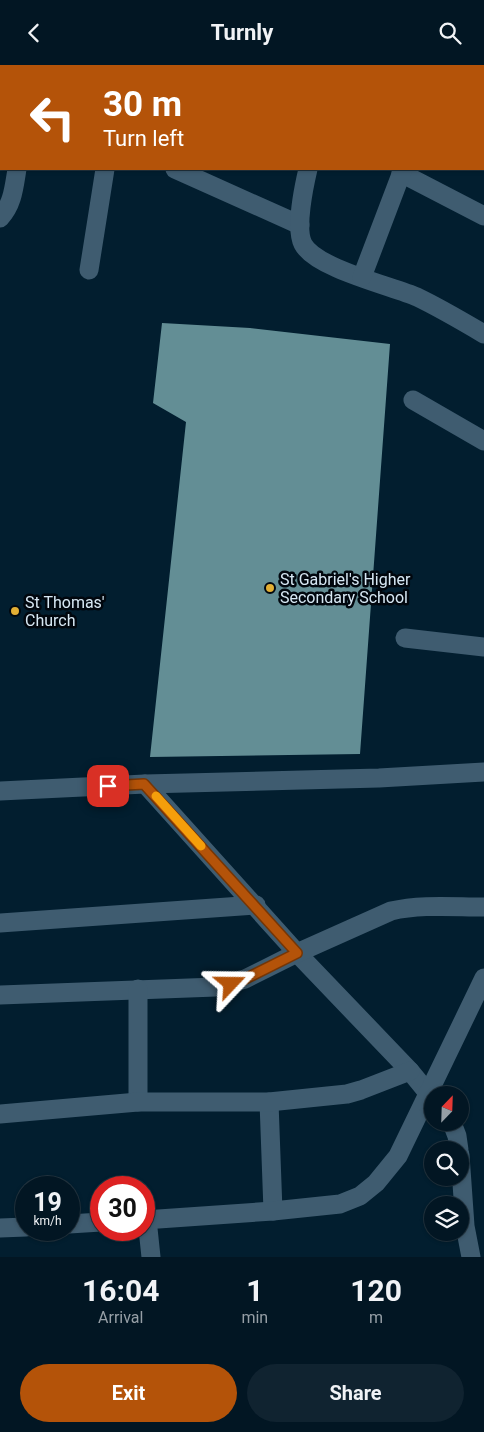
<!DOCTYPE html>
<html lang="en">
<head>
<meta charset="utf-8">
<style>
	body { margin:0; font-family:Roboto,sans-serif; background:#102330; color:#f1f3f6; height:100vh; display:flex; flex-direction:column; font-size:19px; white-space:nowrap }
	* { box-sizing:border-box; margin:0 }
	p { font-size:16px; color:#969fa6 }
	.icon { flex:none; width:28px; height:28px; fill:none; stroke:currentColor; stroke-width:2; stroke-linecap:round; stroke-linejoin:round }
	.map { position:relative; height:1192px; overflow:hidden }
	.drawer { display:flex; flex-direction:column; background:#021623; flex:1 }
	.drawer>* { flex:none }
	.top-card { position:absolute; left:0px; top:0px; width:485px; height:105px; box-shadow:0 1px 4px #0004,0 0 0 1px #233541; background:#b45309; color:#fff; overflow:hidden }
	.needle { width:32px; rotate:23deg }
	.fabs { position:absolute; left:424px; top:1021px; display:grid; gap:10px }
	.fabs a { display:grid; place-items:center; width:45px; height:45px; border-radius:50%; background:#021623; box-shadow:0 1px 4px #0004,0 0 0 1px #233541; font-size:25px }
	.speed { position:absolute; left:15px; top:1111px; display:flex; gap:10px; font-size:25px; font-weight:700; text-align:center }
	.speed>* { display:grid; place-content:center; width:65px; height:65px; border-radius:50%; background:#021623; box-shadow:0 1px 4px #0004,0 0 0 1px #233541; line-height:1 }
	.speed small { font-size:12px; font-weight:400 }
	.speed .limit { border:8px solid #d22; background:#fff; color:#111 }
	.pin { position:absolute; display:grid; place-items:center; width:42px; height:42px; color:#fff; margin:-21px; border-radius:10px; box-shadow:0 2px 8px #0006 }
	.me { position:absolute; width:55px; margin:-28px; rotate:67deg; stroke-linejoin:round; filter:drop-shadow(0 0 4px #0008) }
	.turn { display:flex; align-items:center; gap:18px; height:105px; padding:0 20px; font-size:22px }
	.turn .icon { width:65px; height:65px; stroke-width:2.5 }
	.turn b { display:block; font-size:35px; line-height:42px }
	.eta { display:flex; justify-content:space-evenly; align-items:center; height:85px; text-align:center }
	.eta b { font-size:30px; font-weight:700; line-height:35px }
	.cta { display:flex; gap:10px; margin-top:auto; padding:10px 20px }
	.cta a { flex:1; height:58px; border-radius:30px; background:#b45309; color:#fff; font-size:20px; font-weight:700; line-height:58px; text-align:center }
	.cta a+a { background:#102330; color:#f1f3f6 }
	header { display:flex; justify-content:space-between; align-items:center; height:65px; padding:0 20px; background:#021623; font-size:22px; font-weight:700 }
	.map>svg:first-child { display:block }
</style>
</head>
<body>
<header><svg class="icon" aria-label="back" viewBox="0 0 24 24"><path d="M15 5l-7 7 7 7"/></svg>Turnly<svg class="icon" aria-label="search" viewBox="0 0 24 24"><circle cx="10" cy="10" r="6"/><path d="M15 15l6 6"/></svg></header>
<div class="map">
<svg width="484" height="1192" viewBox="0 0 484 1192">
	<rect width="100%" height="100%" fill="#021e2f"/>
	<!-- building -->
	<polygon fill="#638e95" points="162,258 250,263 390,279 360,689 150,692 186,357 153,338"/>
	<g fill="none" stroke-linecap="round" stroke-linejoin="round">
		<!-- street -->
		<g stroke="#3f5c70" stroke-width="19">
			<polyline points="23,0 25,1"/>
			<polyline points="170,0 173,1"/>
			<polyline points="87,1 88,0"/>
			<polyline points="342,1 342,0"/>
			<polyline points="442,1 442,0"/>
			<polyline points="175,104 300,160"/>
			<path d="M308,104C304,121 295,164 303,179C315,203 391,221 417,232C440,243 462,256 484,269"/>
			<polyline points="401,108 484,151"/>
			<path d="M0,153C13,139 14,122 17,104"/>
			<polyline points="89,205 105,104"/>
			<polyline points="362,212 403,104"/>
			<polyline points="413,335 484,376"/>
			<polyline points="405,573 484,582"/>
			<polyline points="145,719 297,888 410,1006 432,1033"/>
			<polyline points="0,726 145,719 379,713 484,707"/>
			<polyline points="0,858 256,840"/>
			<path d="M0,930L216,922L245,914L297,888L391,846C421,839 453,842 484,842"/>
			<polyline points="138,1037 138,924"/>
			<polyline points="269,1037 273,1146"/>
			<polyline points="0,1049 138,1037 269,1037 347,1029 361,1025 410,1006"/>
			<polyline points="452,1058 457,1071 459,1085"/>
			<polyline points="460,1090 465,1161 471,1192"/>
			<polyline points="147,1154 151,1192"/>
			<polyline points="144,1155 273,1146 340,1139 360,1131 376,1118 398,1091 484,913"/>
			<polyline points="69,1159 101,1157"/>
			<polyline points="0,1163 26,1162"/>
		</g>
	</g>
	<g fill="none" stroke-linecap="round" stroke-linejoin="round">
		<defs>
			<polyline id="route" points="108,721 144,719 297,888 245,914 231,919"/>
		</defs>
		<!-- route casing -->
		<use href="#route" stroke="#753606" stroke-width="12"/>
		<!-- route -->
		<use href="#route" stroke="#b45309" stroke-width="9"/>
		<!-- slow -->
		<polyline stroke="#f59e0b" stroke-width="9" points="156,731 201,781"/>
	</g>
	<!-- markers -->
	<g fill="#e2af34" stroke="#01070e" stroke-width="2">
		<circle cx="270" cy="523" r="5"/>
		<circle cx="15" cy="546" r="5"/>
	</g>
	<g text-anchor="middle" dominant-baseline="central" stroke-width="5" stroke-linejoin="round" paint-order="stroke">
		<!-- poi labels -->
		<g font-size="16" fill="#d7e8f4" stroke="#01070e" text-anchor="start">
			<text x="280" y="514">St Gabriel's Higher<tspan x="280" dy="18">Secondary School</tspan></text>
			<text x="25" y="537">St Thomas'<tspan x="25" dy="18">Church</tspan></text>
		</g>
	</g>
</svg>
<div class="fabs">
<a><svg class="needle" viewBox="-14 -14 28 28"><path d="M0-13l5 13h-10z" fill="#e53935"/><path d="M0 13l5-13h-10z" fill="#969fa6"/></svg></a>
<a><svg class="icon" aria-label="search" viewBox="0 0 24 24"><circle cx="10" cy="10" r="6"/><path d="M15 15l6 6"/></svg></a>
<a><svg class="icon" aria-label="layers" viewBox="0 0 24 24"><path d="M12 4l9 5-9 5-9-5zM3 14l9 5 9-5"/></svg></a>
</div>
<div class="speed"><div>19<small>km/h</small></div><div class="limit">30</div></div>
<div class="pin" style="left:108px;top:721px;background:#d93025"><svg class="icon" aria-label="arrive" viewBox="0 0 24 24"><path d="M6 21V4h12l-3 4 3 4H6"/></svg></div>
<svg class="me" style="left:231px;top:919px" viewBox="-20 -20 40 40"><path d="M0-17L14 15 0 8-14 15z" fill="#b45309" stroke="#fff" stroke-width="4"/></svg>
<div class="top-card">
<div class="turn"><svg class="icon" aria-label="left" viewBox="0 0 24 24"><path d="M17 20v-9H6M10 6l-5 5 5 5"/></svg><div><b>30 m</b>Turn left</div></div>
</div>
</div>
<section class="drawer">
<div class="eta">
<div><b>16:04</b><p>Arrival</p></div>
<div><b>1</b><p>min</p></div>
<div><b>120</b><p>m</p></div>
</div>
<div class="cta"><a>Exit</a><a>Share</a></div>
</section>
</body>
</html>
